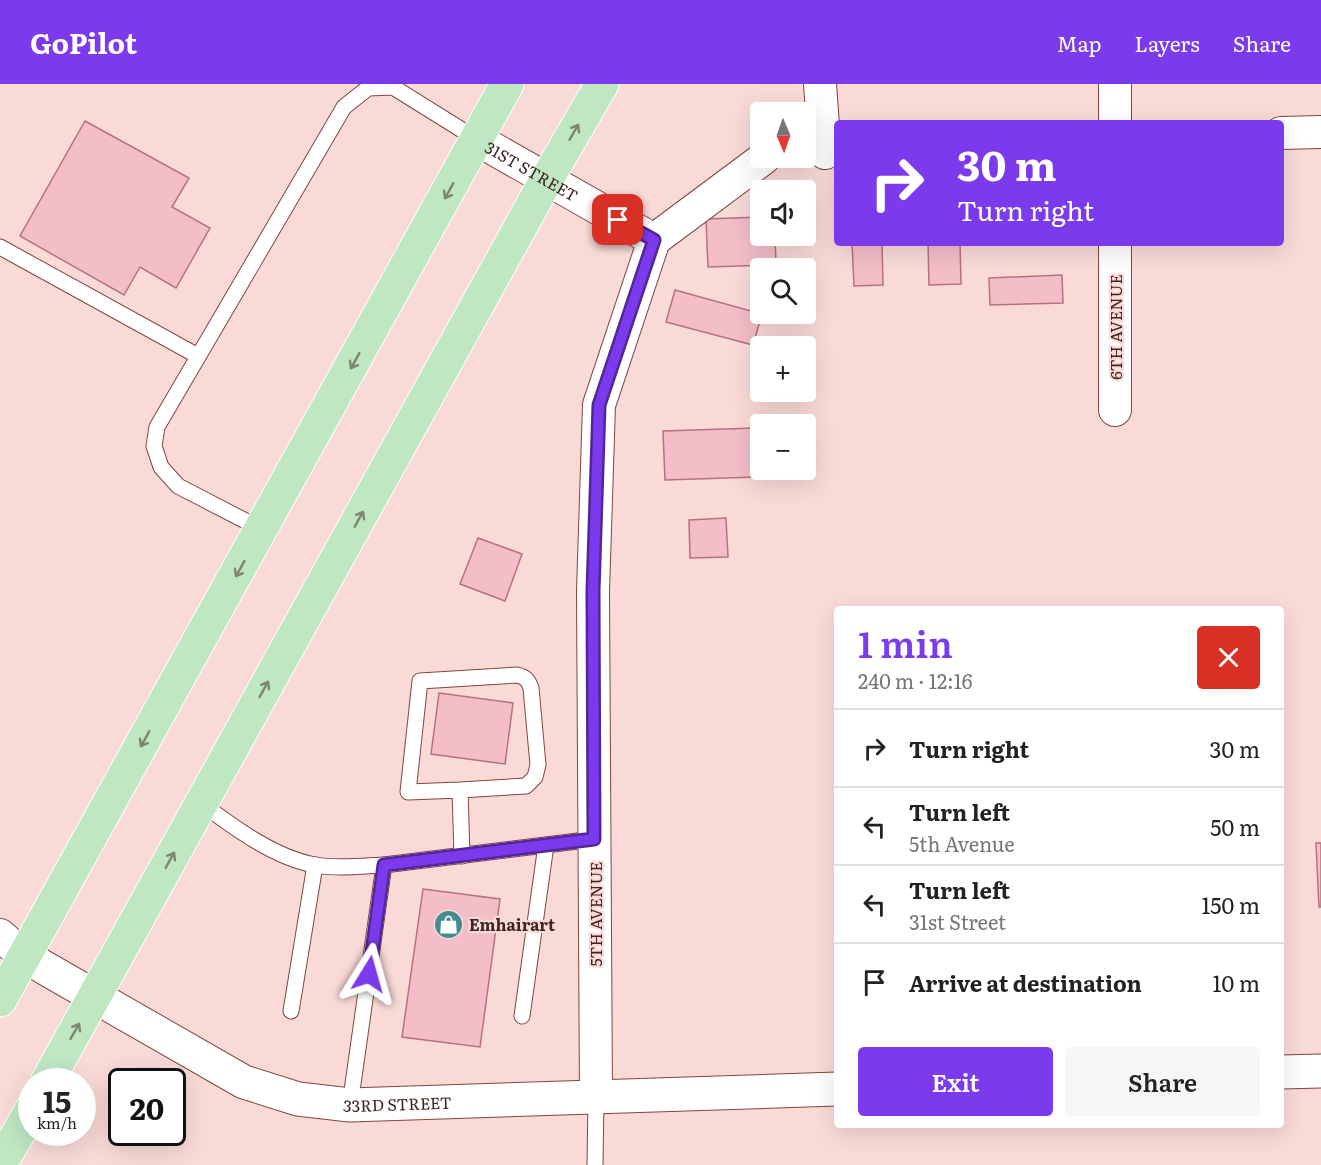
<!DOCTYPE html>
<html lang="en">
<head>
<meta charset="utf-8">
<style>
	body { margin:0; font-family:Literata,serif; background:#f6f6f6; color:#222; height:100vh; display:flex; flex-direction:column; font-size:22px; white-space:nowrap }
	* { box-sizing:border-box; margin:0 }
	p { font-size:20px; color:#767676 }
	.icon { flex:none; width:33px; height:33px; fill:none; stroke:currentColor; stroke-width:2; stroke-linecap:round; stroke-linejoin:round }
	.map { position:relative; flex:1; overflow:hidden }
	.details { position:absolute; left:834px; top:522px; width:450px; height:522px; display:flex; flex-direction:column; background:#fff; border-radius:6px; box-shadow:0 6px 24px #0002 }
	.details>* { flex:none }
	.guide { position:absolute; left:834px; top:36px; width:450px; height:126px; border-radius:6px; box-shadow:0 6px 24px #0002; background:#7c3aed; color:#fff; overflow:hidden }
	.needle { width:39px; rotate:178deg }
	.controls { position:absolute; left:750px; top:18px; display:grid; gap:12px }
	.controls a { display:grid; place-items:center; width:66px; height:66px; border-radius:6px; background:#fff; box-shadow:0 6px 24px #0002; font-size:30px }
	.speed { position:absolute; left:18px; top:984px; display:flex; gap:12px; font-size:30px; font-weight:700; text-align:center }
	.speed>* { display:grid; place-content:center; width:78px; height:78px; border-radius:50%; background:#fff; box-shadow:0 6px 24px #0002; line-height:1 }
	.speed small { font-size:15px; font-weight:400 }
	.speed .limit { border:3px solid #111; border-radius:9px; background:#fff; color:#111 }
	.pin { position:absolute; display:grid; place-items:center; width:51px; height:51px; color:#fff; margin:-26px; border-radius:12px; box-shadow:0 3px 9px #0006 }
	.me { position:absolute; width:66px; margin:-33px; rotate:8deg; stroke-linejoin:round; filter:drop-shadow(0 0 4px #0008) }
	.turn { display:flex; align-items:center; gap:21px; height:126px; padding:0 24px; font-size:27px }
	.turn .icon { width:78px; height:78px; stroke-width:2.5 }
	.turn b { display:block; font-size:42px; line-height:51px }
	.round { display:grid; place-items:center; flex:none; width:63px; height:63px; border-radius:6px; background:#f6f6f6 }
	.overview { display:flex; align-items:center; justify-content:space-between; height:102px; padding:0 24px }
	h1 { font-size:36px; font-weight:600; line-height:45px; color:#7c3aed }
	.primary-button { display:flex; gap:12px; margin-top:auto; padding:12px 24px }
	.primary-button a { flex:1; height:69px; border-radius:6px; background:#7c3aed; color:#fff; font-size:24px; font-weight:600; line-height:69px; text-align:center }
	.primary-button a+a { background:#f6f6f6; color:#222 }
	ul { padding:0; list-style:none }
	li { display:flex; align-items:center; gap:18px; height:78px; padding:0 24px; border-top:2px solid #e0e0e0 }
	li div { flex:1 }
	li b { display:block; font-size:22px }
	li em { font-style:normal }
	header { display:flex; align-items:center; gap:36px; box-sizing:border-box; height:84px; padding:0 30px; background:#7c3aed; color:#fff }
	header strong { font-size:28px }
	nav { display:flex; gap:33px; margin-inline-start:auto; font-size:21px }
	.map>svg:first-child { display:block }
</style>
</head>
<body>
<header>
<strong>GoPilot</strong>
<nav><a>Map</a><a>Layers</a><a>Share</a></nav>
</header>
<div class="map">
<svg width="1321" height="1081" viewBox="0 0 1321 1081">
	<rect width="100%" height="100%" fill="#f9dad7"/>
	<!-- building -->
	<g fill="#f3bec8" stroke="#b57280" stroke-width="1.5">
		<polygon points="85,37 189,94 172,123 210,144 176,204 140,183 124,211 20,152"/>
		<polygon points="760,133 760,152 775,152 776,181 708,183 706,135"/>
		<polygon points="852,159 882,159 883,201 854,202"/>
		<polygon points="928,159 960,159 961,200 929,201"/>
		<polygon points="1062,191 1063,219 990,221 989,194"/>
		<polygon points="675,206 762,230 753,261 666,238"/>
		<polygon points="756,344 757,393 665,396 663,347"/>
		<polygon points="726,434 728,473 690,474 689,436"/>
		<polygon points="478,454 522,470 505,517 460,500"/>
		<polygon points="439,609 513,619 505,680 431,670"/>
		<polygon points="1316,759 1321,759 1321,823 1319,823"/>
		<polygon points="423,805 500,815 480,963 402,953"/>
	</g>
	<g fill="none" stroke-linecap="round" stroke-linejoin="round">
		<defs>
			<g id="service">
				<polyline points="0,163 198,272"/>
				<polyline points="261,445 178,402 161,383 154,362 157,343 344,23 368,4 393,3 478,56"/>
				<path d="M460,706L408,708L420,597L517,591C526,593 528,596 531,604L538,681L535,693L526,702L460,706L462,772"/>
				<path d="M201,719C233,743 275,774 315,781C337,785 362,782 384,781"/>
				<polyline points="291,927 315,781"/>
				<polyline points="522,932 546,761"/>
				<polyline points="350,1021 384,781 594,755"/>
				<polyline points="595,1081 596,1014"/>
			</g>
			<g id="minor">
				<polyline points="820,0 825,69"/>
				<polyline points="1115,0 1115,39"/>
				<polyline points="1281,49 1321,48"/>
				<path id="s1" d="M478,56L654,156L764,74"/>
				<polyline points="1115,326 1115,159"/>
				<polyline points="0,851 24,872"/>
				<polyline points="596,1014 593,507 599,321 654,156"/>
			</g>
			<g id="tertiary">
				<path id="s2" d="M24,872L244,998L298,1015L350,1021L837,1005"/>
				<polyline points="1281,988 1321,987"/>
			</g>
			<g id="primary">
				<polyline points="0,916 507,0"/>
				<polyline points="47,998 547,95 602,0"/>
				<polyline points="0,1081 32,1025"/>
			</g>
		</defs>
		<!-- service casing -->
		<use href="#service" stroke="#83453f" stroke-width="17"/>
		<!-- minor casing -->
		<use href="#minor" stroke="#83453f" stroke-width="34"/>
		<!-- tertiary casing -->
		<use href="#tertiary" stroke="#83453f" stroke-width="35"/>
		<!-- primary casing -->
		<use href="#primary" stroke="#fff" stroke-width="35"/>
		<!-- service -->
		<use href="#service" stroke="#fff" stroke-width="15"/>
		<!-- minor -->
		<use href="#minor" stroke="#fff" stroke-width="32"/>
		<!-- tertiary -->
		<use href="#tertiary" stroke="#fff" stroke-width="33"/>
		<!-- primary -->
		<use href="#primary" stroke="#bfe7c2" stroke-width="33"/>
	</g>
	<!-- one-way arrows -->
	<defs><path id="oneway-shaft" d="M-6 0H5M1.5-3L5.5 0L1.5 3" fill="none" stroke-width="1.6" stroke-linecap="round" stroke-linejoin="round" transform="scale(1.5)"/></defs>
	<g stroke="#7e8571">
		<use href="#oneway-shaft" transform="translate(574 48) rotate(-60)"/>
		<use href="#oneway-shaft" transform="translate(449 107) rotate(119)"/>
		<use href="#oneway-shaft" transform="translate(355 277) rotate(119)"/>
		<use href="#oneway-shaft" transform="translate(359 435) rotate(-61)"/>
		<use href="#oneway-shaft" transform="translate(240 485) rotate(119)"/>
		<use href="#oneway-shaft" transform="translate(264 605) rotate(-61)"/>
		<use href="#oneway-shaft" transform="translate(145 655) rotate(119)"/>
		<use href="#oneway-shaft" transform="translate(170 776) rotate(-61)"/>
		<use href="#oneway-shaft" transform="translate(75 947) rotate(-60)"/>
	</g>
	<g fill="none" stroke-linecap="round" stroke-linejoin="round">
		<defs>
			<polyline id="route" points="369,890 384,781 594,755 593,507 599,321 654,156 618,136"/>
		</defs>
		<!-- route casing -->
		<use href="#route" stroke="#51269a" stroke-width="15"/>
		<!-- route -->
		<use href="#route" stroke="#7c3aed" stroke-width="10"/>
	</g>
	<!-- icons -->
	<defs>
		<symbol id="shop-disc" viewBox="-11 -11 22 22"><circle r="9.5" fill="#438a92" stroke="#f9dad7"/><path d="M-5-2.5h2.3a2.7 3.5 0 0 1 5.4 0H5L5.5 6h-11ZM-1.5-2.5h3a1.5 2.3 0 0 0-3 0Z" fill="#fff"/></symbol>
	</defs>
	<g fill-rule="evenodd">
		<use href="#shop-disc" x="432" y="824" width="33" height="33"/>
	</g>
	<g text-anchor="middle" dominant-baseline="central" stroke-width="4.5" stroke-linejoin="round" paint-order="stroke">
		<!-- street labels -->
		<g font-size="16" fill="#3e2320" stroke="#f9dad7">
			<text stroke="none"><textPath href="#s1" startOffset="62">31ST STREET</textPath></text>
			<text transform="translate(1115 243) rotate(-90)">6TH AVENUE</text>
			<text transform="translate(595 830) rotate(-90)">5TH AVENUE</text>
			<text stroke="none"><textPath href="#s2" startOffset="410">33RD STREET</textPath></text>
		</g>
		<!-- poi labels -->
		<g font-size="16" font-weight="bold" fill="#3e2320" stroke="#f9dad7" text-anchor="start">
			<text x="469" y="840">Emhairart</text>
		</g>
	</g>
</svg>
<div class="controls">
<a><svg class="needle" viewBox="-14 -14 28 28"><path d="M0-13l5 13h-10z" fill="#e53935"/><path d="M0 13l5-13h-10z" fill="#767676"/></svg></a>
<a><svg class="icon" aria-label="sound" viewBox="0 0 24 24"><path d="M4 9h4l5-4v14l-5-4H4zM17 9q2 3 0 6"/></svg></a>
<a><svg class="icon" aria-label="search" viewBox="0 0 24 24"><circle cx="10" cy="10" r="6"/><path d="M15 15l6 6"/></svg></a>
<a>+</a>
<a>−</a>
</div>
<div class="speed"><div>15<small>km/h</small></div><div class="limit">20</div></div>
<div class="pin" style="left:618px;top:136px;background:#d93025"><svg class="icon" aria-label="arrive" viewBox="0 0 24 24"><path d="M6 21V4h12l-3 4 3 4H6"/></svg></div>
<svg class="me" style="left:369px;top:890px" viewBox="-20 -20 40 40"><path d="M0-17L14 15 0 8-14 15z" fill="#7c3aed" stroke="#fff" stroke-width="4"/></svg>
<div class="guide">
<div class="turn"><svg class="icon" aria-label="right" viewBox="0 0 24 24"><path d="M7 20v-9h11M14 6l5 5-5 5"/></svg><div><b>30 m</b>Turn right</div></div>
</div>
<section class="details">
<div class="overview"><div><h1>1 min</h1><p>240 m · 12:16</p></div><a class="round" style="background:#d93025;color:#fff"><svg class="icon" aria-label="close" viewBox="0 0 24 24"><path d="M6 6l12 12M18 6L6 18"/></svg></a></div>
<ul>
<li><svg class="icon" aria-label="right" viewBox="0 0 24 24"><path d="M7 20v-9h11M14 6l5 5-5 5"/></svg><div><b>Turn right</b></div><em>30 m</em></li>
<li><svg class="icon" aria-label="left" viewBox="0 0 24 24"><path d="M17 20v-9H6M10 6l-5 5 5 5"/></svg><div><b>Turn left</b><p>5th Avenue</p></div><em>50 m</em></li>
<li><svg class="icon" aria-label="left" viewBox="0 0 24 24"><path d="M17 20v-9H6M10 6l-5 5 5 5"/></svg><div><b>Turn left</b><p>31st Street</p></div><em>150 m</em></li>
<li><svg class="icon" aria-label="arrive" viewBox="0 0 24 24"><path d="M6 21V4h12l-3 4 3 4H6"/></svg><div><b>Arrive at destination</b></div><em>10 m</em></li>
</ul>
<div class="primary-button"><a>Exit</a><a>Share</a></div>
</section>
</div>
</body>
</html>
